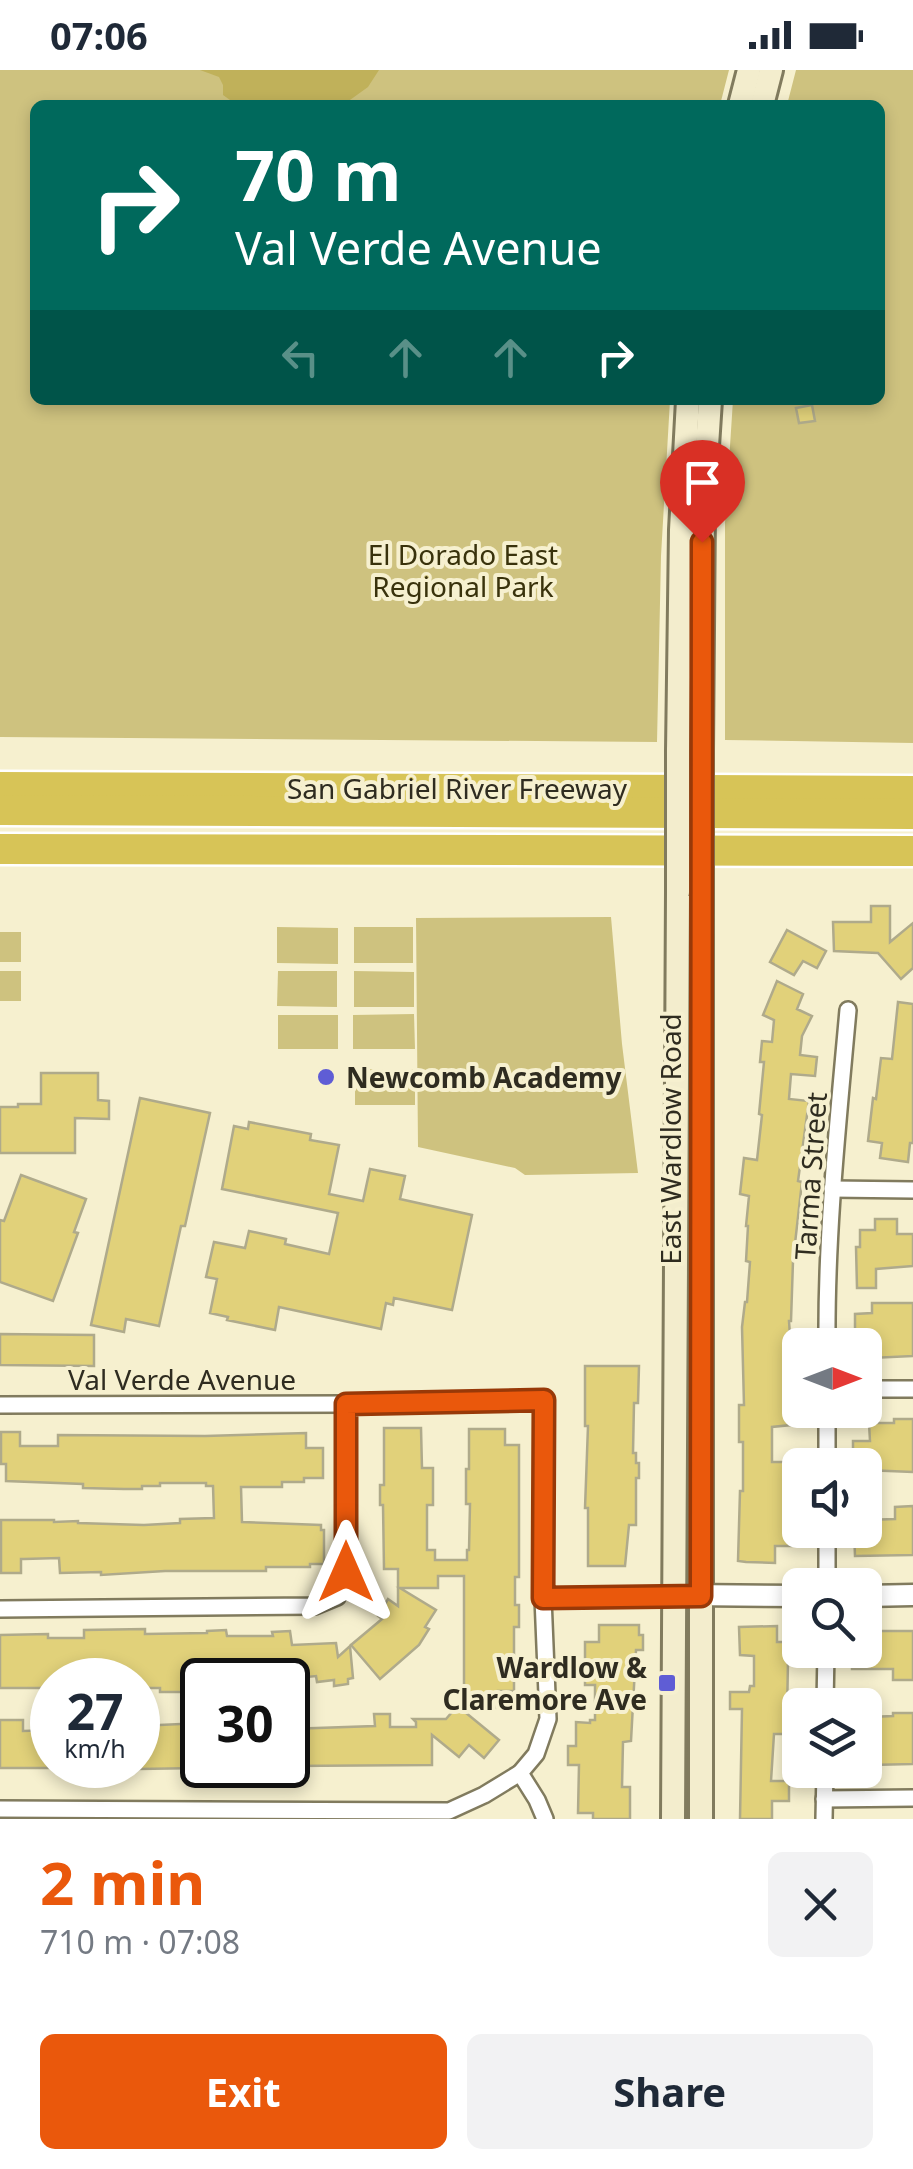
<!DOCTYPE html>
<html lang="en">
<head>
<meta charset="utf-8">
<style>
	body { margin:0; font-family:"Noto Sans",sans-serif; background:#f2f2f3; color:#1f2937; height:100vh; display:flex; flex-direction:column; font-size:38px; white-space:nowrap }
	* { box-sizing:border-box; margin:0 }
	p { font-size:32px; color:#747a83 }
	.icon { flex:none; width:55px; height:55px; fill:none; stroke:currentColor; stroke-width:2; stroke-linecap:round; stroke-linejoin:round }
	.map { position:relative; height:1749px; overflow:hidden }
	.side { display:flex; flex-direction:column; background:#fff; flex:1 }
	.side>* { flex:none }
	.guide { position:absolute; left:30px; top:30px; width:855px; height:305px; border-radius:15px; box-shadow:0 5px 15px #0003; background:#00695c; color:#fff; overflow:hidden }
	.needle { width:65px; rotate:90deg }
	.controls { position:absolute; left:782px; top:1258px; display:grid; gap:20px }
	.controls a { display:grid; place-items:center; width:100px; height:100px; border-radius:15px; background:#fff; box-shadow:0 5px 15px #0003; font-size:50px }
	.speed { position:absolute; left:30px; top:1588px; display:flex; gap:20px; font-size:50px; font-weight:700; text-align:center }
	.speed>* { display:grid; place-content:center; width:130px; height:130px; border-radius:50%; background:#fff; box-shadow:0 5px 15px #0003; line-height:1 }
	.speed small { font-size:25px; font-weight:400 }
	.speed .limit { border:5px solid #111; border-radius:15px; background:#fff; color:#111 }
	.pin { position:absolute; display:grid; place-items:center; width:85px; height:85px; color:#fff; margin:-102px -42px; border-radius:50% 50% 50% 0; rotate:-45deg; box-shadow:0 0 10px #0007 }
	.pin .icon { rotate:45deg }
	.me { position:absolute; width:110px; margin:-55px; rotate:0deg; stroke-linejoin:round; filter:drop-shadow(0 0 8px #0008) }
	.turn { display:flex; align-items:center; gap:35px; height:210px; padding:0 40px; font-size:45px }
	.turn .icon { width:130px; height:130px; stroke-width:2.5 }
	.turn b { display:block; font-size:70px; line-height:85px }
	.lanes { display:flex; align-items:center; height:95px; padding:0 40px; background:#0003; justify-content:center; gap:50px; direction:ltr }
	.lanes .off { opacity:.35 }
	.round { display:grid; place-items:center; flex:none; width:105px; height:105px; border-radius:15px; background:#f2f2f3 }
	.summary { display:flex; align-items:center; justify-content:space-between; height:170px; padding:0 40px }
	h1 { font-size:60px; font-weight:700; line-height:75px; color:#ea580c }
	.cta { display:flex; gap:20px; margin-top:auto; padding:20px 40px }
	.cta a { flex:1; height:115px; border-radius:15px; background:#ea580c; color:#fff; font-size:40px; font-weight:700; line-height:115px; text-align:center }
	.cta a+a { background:#f2f2f3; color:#1f2937 }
	.status { display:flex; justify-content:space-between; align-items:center; height:70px; padding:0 50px; background:#fff; direction:ltr }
	.status svg { height:28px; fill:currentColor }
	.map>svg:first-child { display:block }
</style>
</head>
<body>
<div class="status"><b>07:06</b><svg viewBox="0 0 49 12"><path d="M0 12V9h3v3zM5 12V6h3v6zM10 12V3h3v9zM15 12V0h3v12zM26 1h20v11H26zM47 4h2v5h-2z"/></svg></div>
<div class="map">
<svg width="913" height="1749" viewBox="0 0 913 1749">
	<rect width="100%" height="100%" fill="#f6f0cf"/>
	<!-- green -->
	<g fill="#cec27f">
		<polygon points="0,0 729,0 720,35 35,35 35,330 670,330 661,486 657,672 0,667"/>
		<polygon points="796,0 913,0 913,673 725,670 725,453 733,330 880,330 880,35 787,35"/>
		<polygon points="611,847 622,974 638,1103 525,1105 515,1098 418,1077 416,848"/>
		<polygon points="277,857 338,858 338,894 277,893"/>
		<rect x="354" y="857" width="59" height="36"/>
		<rect x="0" y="862" width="21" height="30"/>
		<rect x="0" y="901" width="21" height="30"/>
		<polygon points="278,901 337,901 337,937 277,936"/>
		<polygon points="354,901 414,902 414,937 354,937"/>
		<polygon points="414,944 415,979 353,979 353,945"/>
		<rect x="278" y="945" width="60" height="34"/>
		<rect x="355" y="999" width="60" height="36"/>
	</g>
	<!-- water -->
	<polygon fill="#c0b15a" points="200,0 379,0 368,17 343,35 237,35 223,25 223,15 219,7"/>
	<!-- building -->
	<g fill="#e1d17a" stroke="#afaa8b" stroke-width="2.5">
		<polygon points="812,335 815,351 799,353 796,338"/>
		<polygon points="871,836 890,836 890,872 913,853 913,898 901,909 878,883 834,881 833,852 871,852"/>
		<polygon points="787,860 826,881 817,898 803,891 794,905 770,892"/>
		<polygon points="777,911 803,924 797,939 812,946 802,966 800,985 817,987 815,1006 791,1004 789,1029 809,1031 798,1111 802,1112 793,1191 791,1251 789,1251 792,1295 791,1355 772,1357 772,1392 790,1392 788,1457 792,1457 791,1476 775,1476 775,1493 746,1492 738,1491 740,1421 743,1421 743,1372 739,1372 739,1335 744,1335 742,1257 745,1232 747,1232 750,1192 746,1191 748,1156 746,1156 749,1126 740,1124 744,1088 757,1090 762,1045 759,1044 764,992 760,992 762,971 772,972 774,950 763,945"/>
		<polygon points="898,932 913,934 913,1073 910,1073 908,1092 880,1088 882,1073 868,1071 873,1028 876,1029 881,988 892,989"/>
		<polygon points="41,1003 98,1003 98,1030 109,1031 109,1049 75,1048 75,1083 0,1083 0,1037 18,1037 18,1034 41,1034"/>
		<polygon points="140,1028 210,1043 185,1156 181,1156 159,1256 126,1249 124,1262 91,1255"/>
		<polygon points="249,1052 311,1064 310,1070 339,1075 329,1124 363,1131 370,1099 405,1106 400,1129 472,1145 452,1240 394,1228 393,1235 386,1233 381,1259 279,1237 275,1260 227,1250 228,1247 210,1243 217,1209 206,1207 214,1172 245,1178 249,1161 286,1169 285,1174 329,1184 338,1143 222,1119 234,1056 248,1059"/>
		<polygon points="21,1105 86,1129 74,1162 78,1163 53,1231 0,1212 0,1150 4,1151"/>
		<polygon points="875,1149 897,1149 897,1164 913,1164 913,1196 876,1199 876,1218 857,1218 856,1177 860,1177 860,1160 875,1160"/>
		<polygon points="872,1233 913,1233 913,1286 871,1288 871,1272 855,1271 855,1244 872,1243"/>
		<polygon points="0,1264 94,1265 94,1296 0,1295"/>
		<polygon points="585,1296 639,1296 638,1333 634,1333 633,1383 636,1383 636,1393 639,1393 639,1408 636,1408 636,1455 629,1455 625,1496 588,1496 588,1438 585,1438 588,1356 585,1356"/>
		<polygon points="894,1349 913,1349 913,1402 865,1400 865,1395 853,1395 853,1371 870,1371 869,1353 894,1353"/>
		<polygon points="384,1358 421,1358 422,1398 433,1398 433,1435 427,1435 427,1480 435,1480 435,1490 467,1490 467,1480 469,1480 470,1434 466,1434 466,1399 469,1399 469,1359 505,1359 505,1375 519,1375 519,1507 515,1507 515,1535 519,1535 519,1557 514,1557 514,1621 498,1621 498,1628 495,1628 495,1638 460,1638 499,1670 484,1688 469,1675 459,1687 432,1665 432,1695 288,1696 288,1659 375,1656 374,1644 390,1644 390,1657 416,1657 416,1652 413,1649 446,1649 464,1628 464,1506 438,1506 438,1518 400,1518 436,1540 425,1557 429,1559 419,1575 380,1609 351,1575 382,1549 378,1546 388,1529 398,1536 398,1499 384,1499 383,1435 380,1435 380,1415 384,1415"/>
		<polygon points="1,1362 20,1362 20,1376 58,1376 58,1365 205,1366 306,1363 306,1378 323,1378 323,1408 304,1408 304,1412 282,1412 282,1417 241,1417 242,1452 321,1455 321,1460 324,1460 324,1494 310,1494 310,1497 266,1497 266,1501 165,1501 101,1505 101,1502 60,1503 59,1488 24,1489 21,1489 21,1503 1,1503 1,1450 54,1450 54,1452 78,1451 78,1453 144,1455 180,1453 180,1449 214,1448 213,1416 206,1416 206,1413 160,1413 160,1416 142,1416 142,1419 124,1419 83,1418 83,1414 6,1411 6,1394 1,1394"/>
		<polygon points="913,1436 913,1485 855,1486 854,1460 865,1460 865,1450 895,1449 895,1437"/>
		<polygon points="599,1555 639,1555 639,1565 643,1565 643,1580 636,1580 631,1671 623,1672 622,1717 630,1717 630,1749 593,1749 593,1743 578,1743 579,1695 568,1695 568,1676 576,1676 576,1652 590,1653 590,1650 595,1650 595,1615 585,1615 585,1572 599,1572"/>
		<polygon points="777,1556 777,1572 791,1572 791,1591 788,1591 787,1645 790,1645 790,1664 774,1664 771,1711 789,1711 789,1731 772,1731 772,1749 740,1749 742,1639 730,1639 730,1622 749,1622 750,1616 754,1616 754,1586 740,1585 739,1557"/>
		<polygon points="145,1559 145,1564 207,1563 207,1561 226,1560 227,1566 273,1566 272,1562 290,1561 292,1575 336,1573 338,1587 350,1576 353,1608 348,1609 348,1614 334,1616 334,1610 317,1612 316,1606 277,1610 276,1604 227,1604 227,1610 202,1610 202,1614 186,1614 186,1622 160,1622 160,1618 138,1618 138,1610 52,1610 52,1618 0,1618 0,1565 48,1564 48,1568 84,1568 84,1560"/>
		<polygon points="865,1561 913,1561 913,1610 893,1610 893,1599 852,1599 852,1580 865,1580"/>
		<polygon points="893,1643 913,1643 913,1694 870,1695 870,1679 865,1678 865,1650 870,1650 870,1647 893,1646"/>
		<polygon points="0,1650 23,1650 23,1661 52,1660 52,1698 0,1698"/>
		<polygon points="202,1653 202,1698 138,1699 138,1656"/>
	</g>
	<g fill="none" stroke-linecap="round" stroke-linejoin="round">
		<defs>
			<g id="minor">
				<polyline points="832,1119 913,1120"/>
				<path d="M827,1275C826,1163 838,1052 848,940"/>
				<polyline points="865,1319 913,1319"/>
				<polyline points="0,1335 346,1334 544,1330 543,1528 548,1649 536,1684 520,1703 537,1730 545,1749"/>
				<polyline points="827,1340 827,1395"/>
				<polyline points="827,1460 827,1515"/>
				<polyline points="543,1528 674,1525"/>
				<polyline points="0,1539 315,1536 337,1527 346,1502 346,1334"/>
				<polyline points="825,1635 826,1580"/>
				<polyline points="824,1729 913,1728"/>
				<polyline points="0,1739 449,1741 484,1725 520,1703"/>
				<polyline points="824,1749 825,1700"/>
			</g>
			<g id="tertiary">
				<polyline points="687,1525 800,1526"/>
				<polyline points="865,1526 913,1525"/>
			</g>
			<g id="secondary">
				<polyline points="740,35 749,0"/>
				<polyline points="762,35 771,0"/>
				<polyline points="678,681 681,460 688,330"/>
				<polyline points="701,681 703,437 710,330"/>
				<polyline points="701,826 701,1749"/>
				<polyline points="673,1749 678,822"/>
			</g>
			<g id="motorway">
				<polyline points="0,717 913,721"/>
				<polyline points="0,740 913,744"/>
				<polyline points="0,779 913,781"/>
			</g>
		</defs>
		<!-- minor casing -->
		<use href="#minor" stroke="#817b5e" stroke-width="20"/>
		<!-- tertiary casing -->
		<use href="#tertiary" stroke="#817b5e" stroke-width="25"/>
		<!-- secondary casing -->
		<use href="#secondary" stroke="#817b5e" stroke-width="28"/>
		<!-- motorway casing -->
		<use href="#motorway" stroke="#fff" stroke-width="35"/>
		<!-- minor -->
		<use href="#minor" stroke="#fff" stroke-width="15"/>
		<!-- tertiary -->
		<use href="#tertiary" stroke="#fff" stroke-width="20"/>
		<!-- secondary -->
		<use href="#secondary" stroke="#f3edcd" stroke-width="22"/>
		<!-- motorway -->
		<use href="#motorway" stroke="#d7c457" stroke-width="30"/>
		<defs>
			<g id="secondary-bridge">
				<polyline points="678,681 678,822"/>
				<polyline points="701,826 701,681"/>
			</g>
		</defs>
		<!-- secondary-bridge casing -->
		<use href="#secondary-bridge" stroke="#817b5e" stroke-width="28" stroke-linecap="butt"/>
		<!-- secondary-bridge -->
		<use href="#secondary-bridge" stroke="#f3edcd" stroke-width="22"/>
	</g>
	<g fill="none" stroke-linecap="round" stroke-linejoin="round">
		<defs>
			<polyline id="route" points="346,1502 346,1334 544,1330 543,1528 701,1526 702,472"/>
		</defs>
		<!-- route casing -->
		<use href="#route" stroke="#983908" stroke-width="25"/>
		<!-- route -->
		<use href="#route" stroke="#ea580c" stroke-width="18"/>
	</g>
	<!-- markers -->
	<g fill="#5f5dd5" stroke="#f6f0cf" stroke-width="4">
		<circle cx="326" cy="1007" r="10"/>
		<rect x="657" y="1603" width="20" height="20" rx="5"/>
	</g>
	<g text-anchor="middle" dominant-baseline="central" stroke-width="8" stroke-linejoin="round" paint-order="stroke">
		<!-- park labels -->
		<g font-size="28" fill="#39320c" stroke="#f6f0cf">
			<text x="463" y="484">El Dorado East<tspan x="463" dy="32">Regional Park</tspan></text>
		</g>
		<!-- street labels -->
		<g font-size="28" fill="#2f2c20" stroke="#f6f0cf">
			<text x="457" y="718">San Gabriel River Freeway</text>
			<text transform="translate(670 1069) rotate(-90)">East Wardlow Road</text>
			<text transform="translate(810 1106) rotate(-86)">Tarma Street</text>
			<text x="182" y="1309">Val Verde Avenue</text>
		</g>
		<!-- poi labels -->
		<g font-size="28" font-weight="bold" fill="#2f2c20" stroke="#f6f0cf" text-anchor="start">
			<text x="346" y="1007">Newcomb Academy</text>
			<text x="647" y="1597" text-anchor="end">Wardlow &amp;<tspan x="647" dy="32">Claremore Ave</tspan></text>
		</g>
	</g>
</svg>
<div class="controls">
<a><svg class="needle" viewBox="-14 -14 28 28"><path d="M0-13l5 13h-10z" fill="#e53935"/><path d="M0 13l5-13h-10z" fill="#747a83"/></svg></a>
<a><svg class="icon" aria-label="sound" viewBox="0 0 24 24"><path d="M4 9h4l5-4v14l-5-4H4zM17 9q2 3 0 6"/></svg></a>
<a><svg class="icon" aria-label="search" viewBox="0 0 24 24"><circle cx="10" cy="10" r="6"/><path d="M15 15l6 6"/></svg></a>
<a><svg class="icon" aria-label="layers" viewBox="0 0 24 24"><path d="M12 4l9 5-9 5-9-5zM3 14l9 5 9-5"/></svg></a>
</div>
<div class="speed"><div>27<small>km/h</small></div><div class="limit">30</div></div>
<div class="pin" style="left:702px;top:472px;background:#d93025"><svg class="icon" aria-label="arrive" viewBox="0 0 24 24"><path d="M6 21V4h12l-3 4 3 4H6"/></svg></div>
<svg class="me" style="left:346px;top:1502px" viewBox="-20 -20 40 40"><path d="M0-17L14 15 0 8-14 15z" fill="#ea580c" stroke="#fff" stroke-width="4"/></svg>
<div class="guide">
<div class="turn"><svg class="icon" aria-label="right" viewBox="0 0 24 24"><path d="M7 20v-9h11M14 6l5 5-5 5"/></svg><div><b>70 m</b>Val Verde Avenue</div></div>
<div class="lanes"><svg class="icon off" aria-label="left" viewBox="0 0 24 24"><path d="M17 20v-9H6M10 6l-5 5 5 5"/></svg><svg class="icon off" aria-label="ahead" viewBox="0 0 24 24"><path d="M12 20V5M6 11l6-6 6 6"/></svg><svg class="icon off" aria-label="ahead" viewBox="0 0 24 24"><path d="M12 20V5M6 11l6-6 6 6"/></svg><svg class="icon" aria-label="right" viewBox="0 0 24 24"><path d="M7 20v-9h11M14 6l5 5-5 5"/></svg></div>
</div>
</div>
<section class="side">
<div class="summary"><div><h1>2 min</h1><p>710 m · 07:08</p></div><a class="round"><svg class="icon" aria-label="close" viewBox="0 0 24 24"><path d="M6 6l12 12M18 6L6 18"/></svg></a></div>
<div class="cta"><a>Exit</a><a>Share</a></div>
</section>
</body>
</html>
